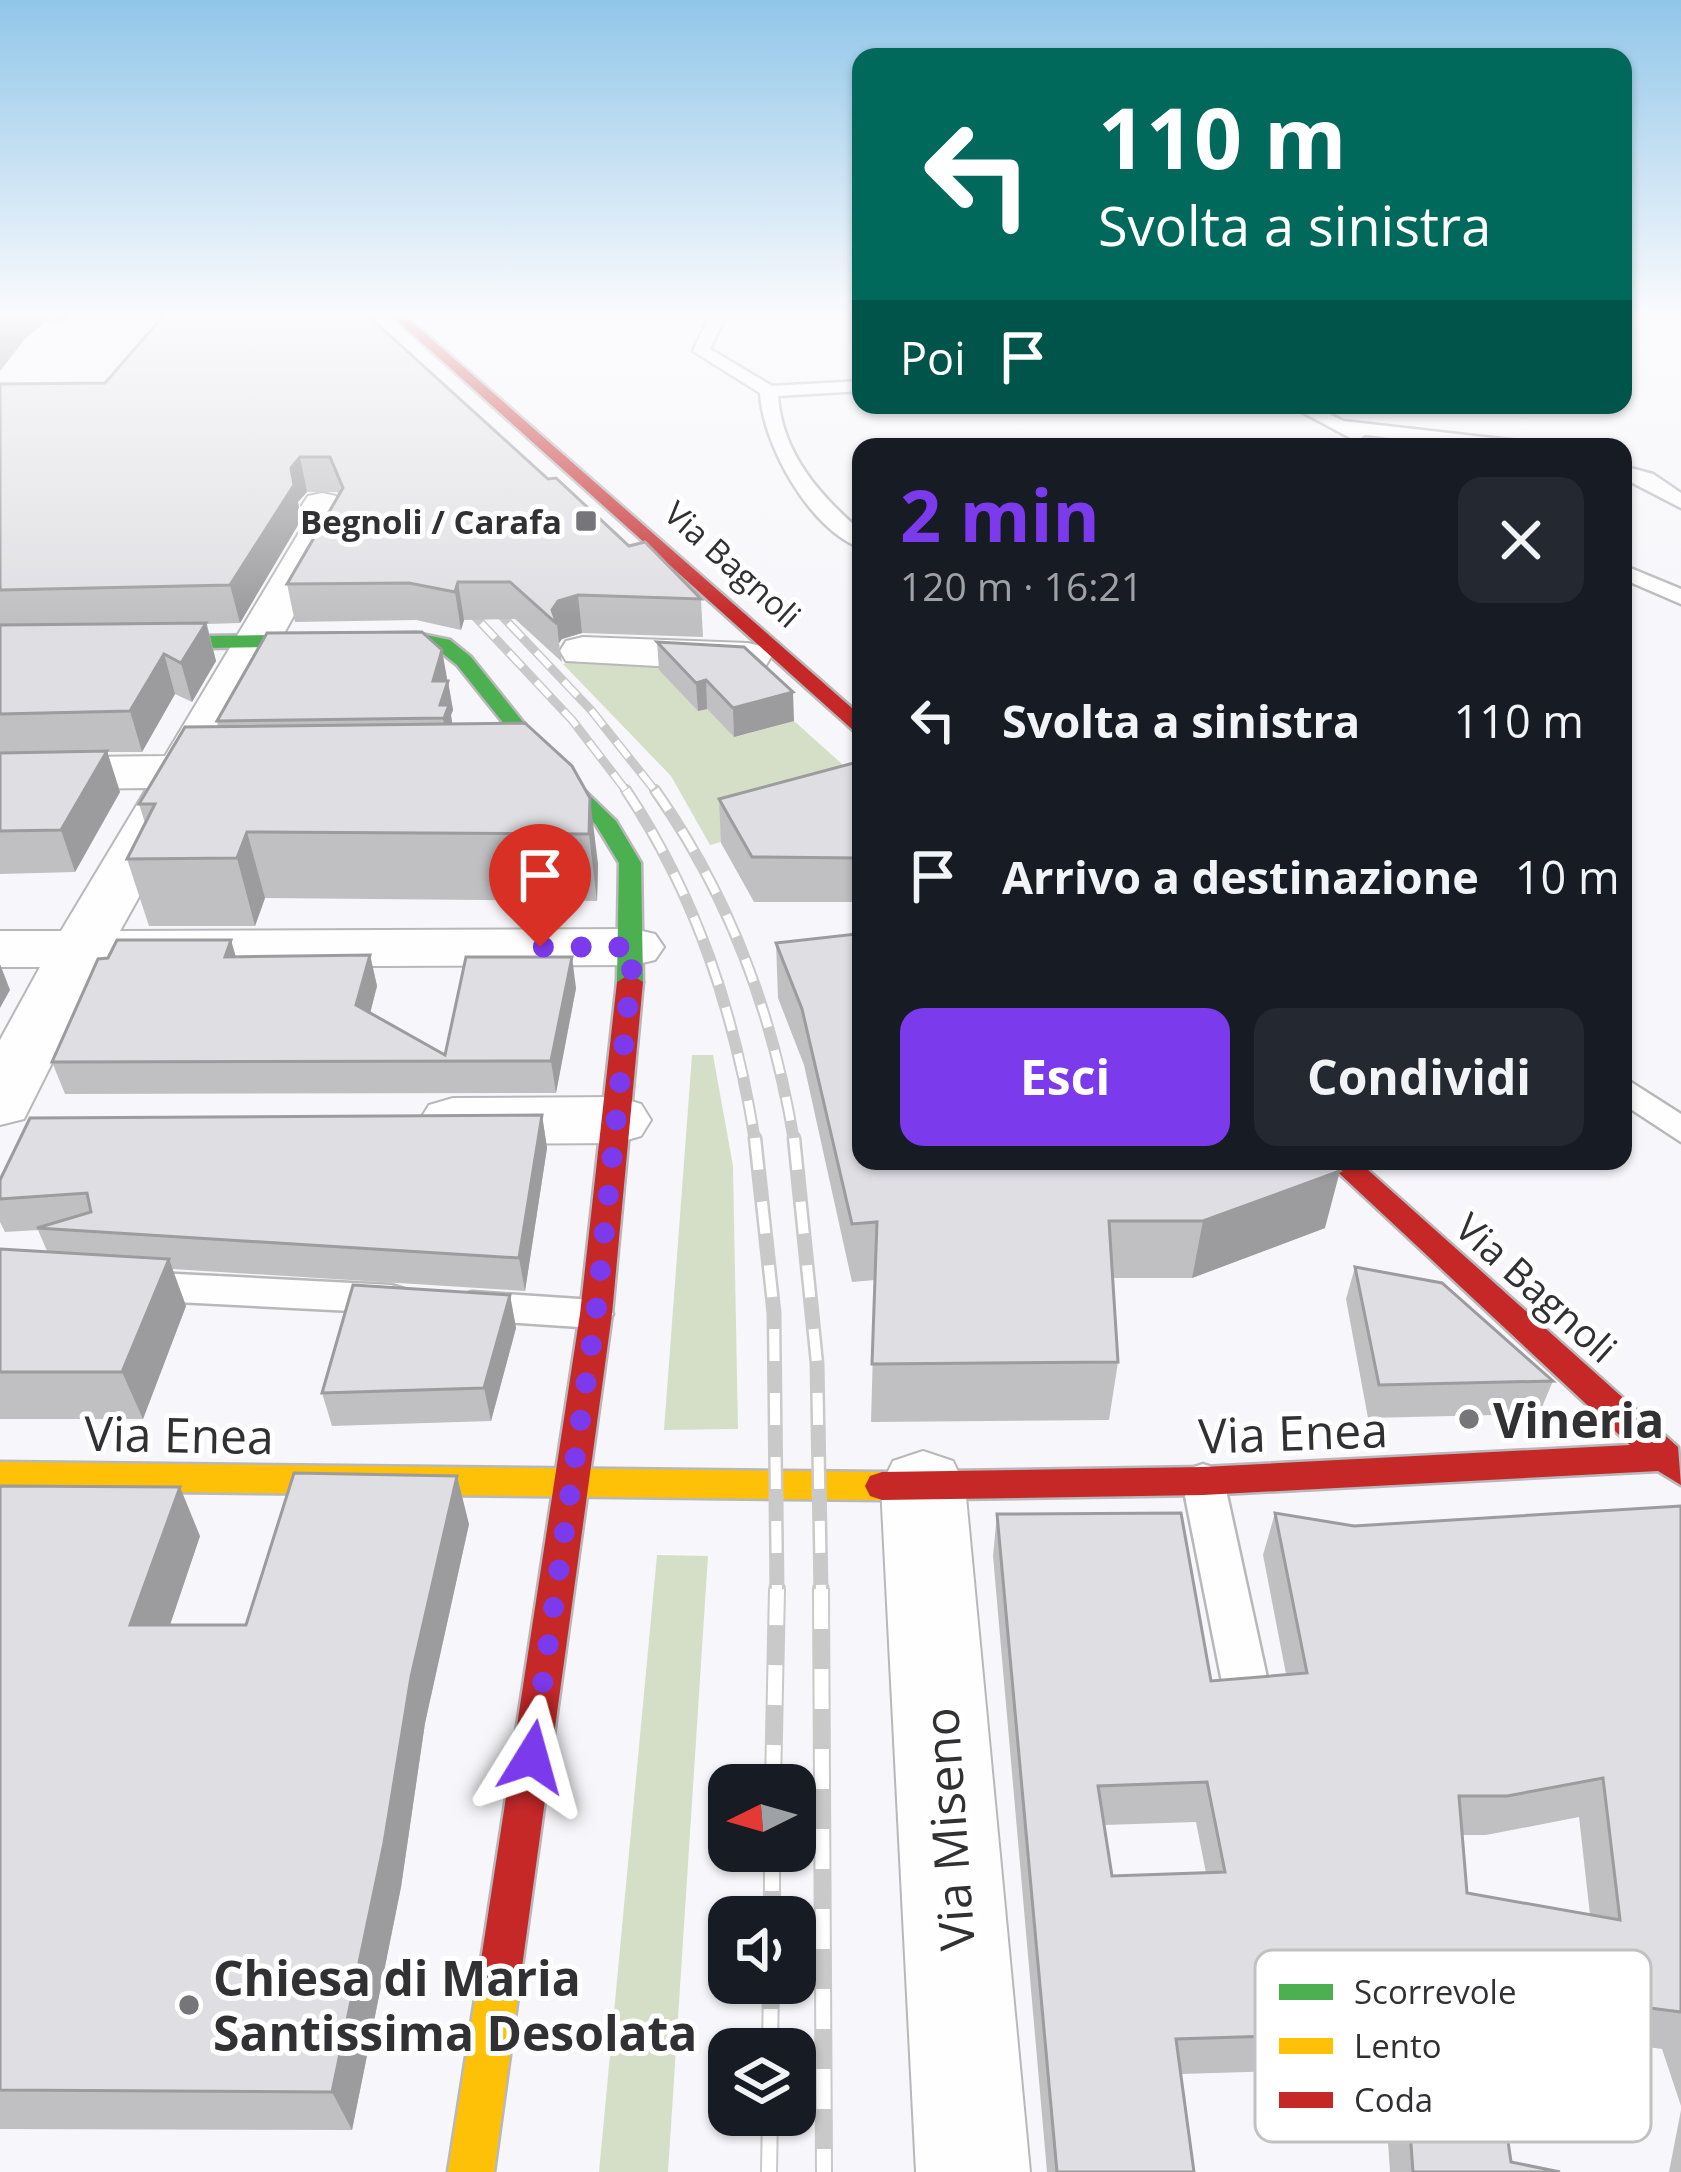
<!DOCTYPE html>
<html lang="it">
<head>
<meta charset="utf-8">
<style>
	body { margin:0; font-family:"Open Sans",sans-serif; background:#242831; color:#f1f3f6; height:100vh; display:flex; flex-direction:column; font-size:45px; white-space:nowrap }
	* { box-sizing:border-box; margin:0 }
	p { font-size:39px; color:#9ea1a6 }
	.icon { flex:none; width:66px; height:66px; fill:none; stroke:currentColor; stroke-width:2; stroke-linecap:round; stroke-linejoin:round }
	.map { position:relative; flex:1; overflow:hidden }
	.side { position:absolute; left:852px; top:438px; width:780px; height:732px; display:flex; flex-direction:column; background:#171b24; border-radius:24px; box-shadow:0 3px 9px #0004 }
	.side>* { flex:none }
	.hud { position:absolute; left:852px; top:48px; width:780px; height:366px; border-radius:24px; box-shadow:0 3px 9px #0004; background:#00695c; color:#fff; overflow:hidden }
	.needle { width:78px; rotate:265deg }
	.controls { position:absolute; left:708px; top:1764px; display:grid; gap:24px }
	.controls a { display:grid; place-items:center; width:108px; height:108px; border-radius:24px; background:#171b24; box-shadow:0 3px 9px #0004; font-size:60px }
	.pin { position:absolute; display:grid; place-items:center; width:102px; height:102px; color:#fff; margin:-123px -51px; border-radius:50% 50% 50% 0; rotate:-45deg; box-shadow:0 0 12px #0007 }
	.pin .icon { rotate:45deg }
	.me { position:absolute; width:132px; margin:-66px; rotate:8deg; stroke-linejoin:round; filter:drop-shadow(0 0 9px #0008) }
	.turn { display:flex; align-items:center; gap:42px; height:252px; padding:0 48px; font-size:54px }
	.turn .icon { width:156px; height:156px; stroke-width:2.5 }
	.turn b { display:block; font-size:84px; line-height:102px }
	.then { display:flex; align-items:center; height:114px; padding:0 48px; background:#0003; gap:24px; font-size:45px }
	.round { display:grid; place-items:center; flex:none; width:126px; height:126px; border-radius:24px; background:#242831 }
	.headline { display:flex; align-items:center; justify-content:space-between; height:204px; padding:0 48px }
	h1 { font-size:72px; font-weight:700; line-height:90px; color:#7c3aed }
	.primary-button { display:flex; gap:24px; margin-top:auto; padding:24px 48px }
	.primary-button a { flex:1; height:138px; border-radius:24px; background:#7c3aed; color:#fff; font-size:48px; font-weight:700; line-height:138px; text-align:center }
	.primary-button a+a { background:#242831; color:#f1f3f6 }
	ul { padding:0; list-style:none }
	li { display:flex; align-items:center; gap:36px; height:156px; padding:0 48px }
	li div { flex:1 }
	li b { display:block; font-size:45px }
	li em { font-style:normal }
	.map>svg:first-child { display:block }
</style>
</head>
<body>
<div class="map">
<svg width="1681" height="2172" viewBox="0 0 1681 2172">
	<rect width="100%" height="100%" fill="#f7f7fb"/>
	<!-- green -->
	<g fill="#d5dfc7">
		<polygon points="577,660 697,665 707,709 735,737 794,721 861,781 788,824 710,845 671,776 563,664"/>
		<polygon points="692,1055 713,1055 733,1166 738,1429 664,1430"/>
		<polygon points="657,1555 708,1556 668,2172 599,2172"/>
	</g>
	<g fill="none" stroke-linecap="round" stroke-linejoin="round">
		<defs>
			<g id="lane">
				<path d="M711,313H727L710,349L772,386L861,381V391L778,396C782,453 819,495 861,531V548C810,530 763,445 760,393L693,351Z"/>
				<polygon points="1289,405 1312,405 1343,421 1519,441 1528,447 1471,447 1365,435 1356,441"/>
				<polygon points="1623,466 1653,474 1681,493 1681,508 1623,478"/>
				<polygon points="1623,565 1681,589 1681,604 1623,579"/>
				<polygon points="1623,1077 1681,1114 1681,1142 1623,1104"/>
				<polygon points="137,1272 391,1285 404,1289 410,1299 404,1309 391,1313 137,1300 124,1296 118,1286 124,1276"/>
				<polygon points="472,1292 594,1300 607,1304 613,1314 607,1324 594,1328 472,1320 459,1316 453,1306 459,1296"/>
				<polygon points="1203,1464 1218,1469 1224,1481 1268,1682 1261,1697 1245,1703 1229,1697 1222,1682 1182,1481 1188,1469"/>
			</g>
			<g id="street">
				<polygon points="322,493 336,496 346,521 217,755 236,760 244,771 236,782 200,787 120,931 634,929 655,934 664,947 655,960 634,965 100,967 24,1119 0,1125 0,1040 40,967 0,967 0,931 61,931 147,788 0,790 0,758 165,756 306,521 302,505 308,496"/>
				<polygon points="583,637 748,643 765,647 771,657 765,667 748,671 566,661 560,651 566,641"/>
				<polygon points="617,1097 641,1104 651,1120 641,1136 617,1143 453,1144 429,1137 419,1121 429,1105 453,1098"/>
				<polygon points="923,1451 953,1461 965,1486 1030,2172 916,2172 881,1486 893,1461"/>
			</g>
			<polygon id="fast" points="416,633 450,640 471,657 555,762 616,821 641,863 643,982 639,987 621,987 617,982 619,863 596,825 541,770 457,665 437,649 416,645 0,651 0,639"/>
			<g id="slow">
				<polygon points="0,1462 882,1472 894,1476 899,1486 894,1496 882,1500 0,1490"/>
				<polygon points="501,1946 516,1952 522,1967 494,2172 448,2172 480,1967 486,1952"/>
			</g>
			<g id="jam">
				<polygon points="389,313 402,313 861,716 861,733 854,731"/>
				<polygon points="630,974 643,982 612,1314 522,1967 516,1982 501,1988 486,1982 480,1967 580,1314 617,982"/>
				<polygon points="1326,1161 1358,1161 1678,1447 1681,1485 1658,1471 1203,1495 882,1500 870,1496 865,1486 870,1476 882,1472 1203,1467 1630,1445"/>
			</g>
		</defs>
		<!-- lane casing -->
		<use href="#lane" stroke="#b8b8bb" stroke-width="5"/>
		<!-- street casing -->
		<use href="#street" stroke="#b8b8bb" stroke-width="4"/>
		<!-- fast casing -->
		<use href="#fast" stroke="#b8b8bb" stroke-width="5"/>
		<!-- slow casing -->
		<use href="#slow" stroke="#b8b8bb" stroke-width="5"/>
		<!-- jam casing -->
		<use href="#jam" stroke="#b8b8bb" stroke-width="5"/>
		<!-- lane -->
		<use href="#lane" fill="#fefefe" fill-rule="evenodd"/>
		<!-- street -->
		<use href="#street" fill="#fefefe" fill-rule="evenodd"/>
		<!-- fast -->
		<use href="#fast" fill="#4caf50" fill-rule="evenodd"/>
		<!-- slow -->
		<use href="#slow" fill="#ffc107" fill-rule="evenodd"/>
		<!-- jam -->
		<use href="#jam" fill="#c62828" fill-rule="evenodd"/>
		<defs>
			<g id="rail-far3">
				<polyline points="454,594 572,720 628,793"/>
				<polyline points="481,594 591,710 657,793"/>
			</g>
			<g id="rail-far2">
				<path d="M626,790C697,897 735,1015 755,1141"/>
				<path d="M655,790C729,895 773,1014 794,1141"/>
			</g>
			<g id="rail-far1">
				<polyline points="755,1138 774,1313 777,1592"/>
				<polyline points="794,1138 817,1363 821,1592"/>
			</g>
			<g id="rail">
				<polyline points="821,1589 824,2172"/>
				<polyline points="773,1785 777,1589"/>
				<polyline points="772,1851 772,1917"/>
				<polyline points="770,2049 771,1983"/>
				<polyline points="769,2172 770,2115"/>
			</g>
		</defs>
		<!-- rail-far3 casing -->
		<use href="#rail-far3" stroke="#c9c9ca" stroke-width="9"/>
		<!-- rail-far2 casing -->
		<use href="#rail-far2" stroke="#c9c9ca" stroke-width="12"/>
		<!-- rail-far1 casing -->
		<use href="#rail-far1" stroke="#c9c9ca" stroke-width="15"/>
		<!-- rail casing -->
		<use href="#rail" stroke="#c9c9ca" stroke-width="18"/>
		<!-- rail-far3 -->
		<use href="#rail-far3" stroke="#fff" stroke-width="6" stroke-dasharray="20" stroke-linecap="butt"/>
		<!-- rail-far2 -->
		<use href="#rail-far2" stroke="#fff" stroke-width="8" stroke-dasharray="24" stroke-linecap="butt"/>
		<!-- rail-far1 -->
		<use href="#rail-far1" stroke="#fff" stroke-width="10" stroke-dasharray="32" stroke-linecap="butt"/>
		<!-- rail -->
		<use href="#rail" stroke="#fff" stroke-width="14" stroke-dasharray="40" stroke-linecap="butt"/>
	</g>
	<!-- wall -->
	<g fill="#c0bfc2" fill-rule="evenodd">
		<polygon points="0,313 72,313 61,323 44,323 25,339"/>
		<polygon points="0,384 548,479 629,546 701,599 703,637 582,633 562,639 559,643 562,662 515,619 464,620 461,630 416,620 295,622 287,584 339,496 337,492 307,492 298,502 301,520 240,623 207,624 216,661 192,702 175,694 142,752 107,752 120,792 75,872 0,874"/>
		<polygon points="657,642 794,721 734,737 707,709 698,711 659,670"/>
		<polygon points="447,678 453,710 451,715 452,724 572,766 598,864 597,901 265,898 255,926 149,926 127,859 145,823 139,804 218,727 217,721"/>
		<polygon points="861,761 861,1161 1325,1228 1192,1278 1113,1278 1118,1362 1109,1420 871,1422 875,1280 852,1282 804,1065 778,998 776,943 857,934 857,902 754,902 721,843 719,799"/>
		<polygon points="370,955 377,986 370,1013 445,1055 576,988 556,1093 65,1094 52,1062 236,957"/>
		<polygon points="542,1115 547,1148 525,1291 172,1269 186,1306 143,1419 0,1419 0,1248 47,1251 38,1230 5,1232 0,1222 0,1180"/>
		<polygon points="1355,1267 1553,1381 1539,1414 1368,1418 1346,1299"/>
		<polygon points="510,1295 516,1328 491,1421 332,1426 322,1393"/>
		<polygon points="0,1486 200,1536 170,1625 246,1625 469,1524 425,1723 401,1887 352,2130 0,2129"/>
		<path d="M1681,1506V2106L1662,2049L1492,2026L1511,2162L1560,2172H1390L1383,2068L1181,2074L1194,2172H1047L993,1556L997,1514L1211,1681L1286,1674L1263,1555L1275,1513L1354,1526ZM1579,1817L1590,1915L1467,1893L1462,1835H1486ZM1196,1822L1206,1873L1112,1876L1104,1825Z"/>
		<polygon points="1681,2110 1681,2172 1669,2172"/>
	</g>
	<!-- shaded-wall -->
	<g fill="#9c9b9e">
		<polygon points="13,313 42,313 44,323 25,339 0,371 0,328"/>
		<polygon points="58,313 72,313 61,323"/>
		<polygon points="300,457 307,492 298,502 301,520 240,623 230,585 291,468"/>
		<polygon points="458,582 464,620 461,630 455,592"/>
		<polygon points="578,595 582,633 562,639 559,643 557,624 552,610 558,601"/>
		<polygon points="206,623 216,661 192,702 181,663"/>
		<polygon points="442,650 447,678 438,710 433,681"/>
		<polygon points="164,654 175,694 142,752 130,711"/>
		<polygon points="706,680 707,709 698,711 696,683"/>
		<polygon points="448,681 453,710 451,715 454,734 449,747 440,705"/>
		<polygon points="793,692 794,721 734,737 733,708"/>
		<polygon points="107,751 120,792 75,872 61,830"/>
		<polygon points="590,798 598,864 597,901 589,834"/>
		<polygon points="247,832 265,898 255,926 237,858"/>
		<polygon points="861,915 861,960 856,962 857,917"/>
		<polygon points="231,940 240,971 225,957"/>
		<polygon points="370,955 377,986 364,1037 356,1005"/>
		<polygon points="572,957 576,988 556,1093 551,1061"/>
		<polygon points="0,964 10,990 0,1008"/>
		<polygon points="542,1115 547,1148 525,1291 519,1258"/>
		<polygon points="1340,1171 1325,1228 1192,1278 1203,1221"/>
		<polygon points="169,1259 186,1306 143,1419 122,1372"/>
		<polygon points="510,1295 516,1328 491,1421 484,1388"/>
		<polygon points="457,1476 469,1524 425,1723 401,1887 352,2130 332,2092 411,1677"/>
		<polygon points="180,1487 200,1536 154,1672 130,1625"/>
	</g>
	<!-- building -->
	<g fill="#dfdee2" stroke="#9c9b9e" stroke-width="3" fill-rule="evenodd">
		<polygon points="0,313 13,313 0,328"/>
		<polygon points="166,313 365,313 548,479 556,478 629,546 645,542 701,599 578,595 558,601 552,610 557,624 510,582 458,582 455,592 409,583 287,584 343,488 330,457 300,457 291,468 294,485 230,585 0,590 0,384 105,383"/>
		<polygon points="206,623 181,663 164,654 130,711 0,714 0,625"/>
		<polygon points="422,632 442,650 433,681 448,681 440,705 449,705 444,718 217,721 267,633"/>
		<polygon points="657,642 744,647 793,692 733,708 706,680 696,683"/>
		<polygon points="525,723 572,766 590,798 589,834 247,832 237,858 127,859 155,804 139,804 185,727"/>
		<polygon points="107,751 61,830 0,831 0,753"/>
		<polygon points="861,761 861,915 857,917 857,858 752,857 719,799"/>
		<polygon points="856,934 861,944 861,1161 1330,1161 1340,1171 1203,1221 1109,1221 1118,1362 872,1364 877,1222 852,1224 802,1009 776,943"/>
		<polygon points="117,940 231,940 225,957 370,955 356,1005 445,1055 466,957 572,957 551,1061 52,1062 98,959 108,958"/>
		<polygon points="542,1115 519,1258 37,1228 91,1212 87,1193 0,1199 0,1180 30,1118"/>
		<polygon points="0,1249 169,1259 122,1372 0,1372"/>
		<polygon points="1355,1267 1442,1283 1553,1381 1379,1385"/>
		<polygon points="353,1285 510,1295 484,1388 322,1393"/>
		<polygon points="294,1473 457,1476 411,1677 384,1843 332,2092 0,2090 0,1486 180,1487 130,1625 246,1625"/>
		<path d="M1681,1506V2012L1486,1987L1511,2162L1560,2172H1413L1403,2032L1176,2039L1194,2172H1057L997,1514L1181,1513L1211,1681L1307,1673L1275,1513L1354,1526ZM1603,1778L1620,1920L1467,1893L1459,1796H1507ZM1207,1782L1225,1872L1112,1876L1098,1786Z"/>
	</g>
	<!-- sky -->
	<linearGradient id="sky" x2="0" y2="1"><stop stop-color="#91c6e9"/><stop offset="0.51" stop-color="#fbfbfd"/><stop offset="1" stop-color="#fbfbfd" stop-opacity="0"/></linearGradient>
	<rect width="1681" height="617" fill="url(#sky)"/>
	<g fill="none" stroke-linecap="round" stroke-linejoin="round">
		<!-- route -->
		<polyline stroke="#7c3aed" stroke-width="21" stroke-dasharray="0 37.8" points="532,1757 596,1313 634,947 540,947"/>
	</g>
	<!-- markers -->
	<g fill="#76767a" stroke="#fff" stroke-width="4.5">
		<rect x="574" y="509" width="24" height="24" rx="6"/>
		<circle cx="1469" cy="1419" r="12"/>
		<circle cx="189" cy="2005" r="12"/>
	</g>
	<g text-anchor="middle" dominant-baseline="central" stroke-width="10" stroke-linejoin="round" paint-order="stroke">
		<!-- far-poi labels -->
		<g font-size="33" font-weight="bold" fill="#313134" stroke="#fff" text-anchor="end">
			<text x="562" y="521">Begnoli / Carafa</text>
		</g>
		<!-- far-street labels -->
		<g font-size="33" fill="#313134" stroke="#fff">
			<text transform="translate(733 564) rotate(42)">Via Bagnoli</text>
		</g>
		<!-- street labels -->
		<g font-size="39" fill="#313134" stroke="#fff">
			<text transform="translate(1537 1287) rotate(42)">Via Bagnoli</text>
		</g>
		<!-- near-poi labels -->
		<g font-size="48" font-weight="bold" fill="#313134" stroke="#fff" text-anchor="start">
			<text x="1493" y="1419">Vineria</text>
			<text x="213" y="1977">Chiesa di Maria<tspan x="213" dy="55">Santissima Desolata</tspan></text>
		</g>
		<!-- near-street labels -->
		<g font-size="48" fill="#313134" stroke="#fff">
			<text transform="translate(1293 1432) rotate(-2)">Via Enea</text>
			<text transform="translate(179 1434) rotate(1)">Via Enea</text>
			<text transform="translate(948 1829) rotate(-94)">Via Miseno</text>
		</g>
	</g>
	<!-- legend -->
	<rect x="1255" y="1950" width="396" height="192" rx="18" fill="#fff" stroke="#c1c1c2" stroke-width="3"/>
	<rect x="1279" y="1984" width="54" height="16" fill="#4caf50"/>
	<rect x="1279" y="2038" width="54" height="16" fill="#ffc107"/>
	<rect x="1279" y="2092" width="54" height="16" fill="#c62828"/>
	<g font-size="33" fill="#313134">
		<text x="1354" y="2004">Scorrevole</text>
		<text x="1354" y="2058">Lento</text>
		<text x="1354" y="2112">Coda</text>
	</g>
</svg>
<div class="controls">
<a><svg class="needle" viewBox="-14 -14 28 28"><path d="M0-13l5 13h-10z" fill="#e53935"/><path d="M0 13l5-13h-10z" fill="#9ea1a6"/></svg></a>
<a><svg class="icon" aria-label="sound" viewBox="0 0 24 24"><path d="M4 9h4l5-4v14l-5-4H4zM17 9q2 3 0 6"/></svg></a>
<a><svg class="icon" aria-label="layers" viewBox="0 0 24 24"><path d="M12 4l9 5-9 5-9-5zM3 14l9 5 9-5"/></svg></a>
</div>
<div class="pin" style="left:540px;top:947px;background:#d93025"><svg class="icon" aria-label="arrive" viewBox="0 0 24 24"><path d="M6 21V4h12l-3 4 3 4H6"/></svg></div>
<svg class="me" style="left:532px;top:1757px" viewBox="-20 -20 40 40"><path d="M0-17L14 15 0 8-14 15z" fill="#7c3aed" stroke="#fff" stroke-width="4"/></svg>
<div class="hud">
<div class="turn"><svg class="icon" aria-label="left" viewBox="0 0 24 24"><path d="M17 20v-9H6M10 6l-5 5 5 5"/></svg><div><b>110 m</b>Svolta a sinistra</div></div>
<div class="then">Poi<svg class="icon" aria-label="arrive" viewBox="0 0 24 24"><path d="M6 21V4h12l-3 4 3 4H6"/></svg></div>
</div>
<section class="side">
<div class="headline"><div><h1>2 min</h1><p>120 m · 16:21</p></div><a class="round"><svg class="icon" aria-label="close" viewBox="0 0 24 24"><path d="M6 6l12 12M18 6L6 18"/></svg></a></div>
<ul>
<li><svg class="icon" aria-label="left" viewBox="0 0 24 24"><path d="M17 20v-9H6M10 6l-5 5 5 5"/></svg><div><b>Svolta a sinistra</b></div><em>110 m</em></li>
<li><svg class="icon" aria-label="arrive" viewBox="0 0 24 24"><path d="M6 21V4h12l-3 4 3 4H6"/></svg><div><b>Arrivo a destinazione</b></div><em>10 m</em></li>
</ul>
<div class="primary-button"><a>Esci</a><a>Condividi</a></div>
</section>
</div>
</body>
</html>
